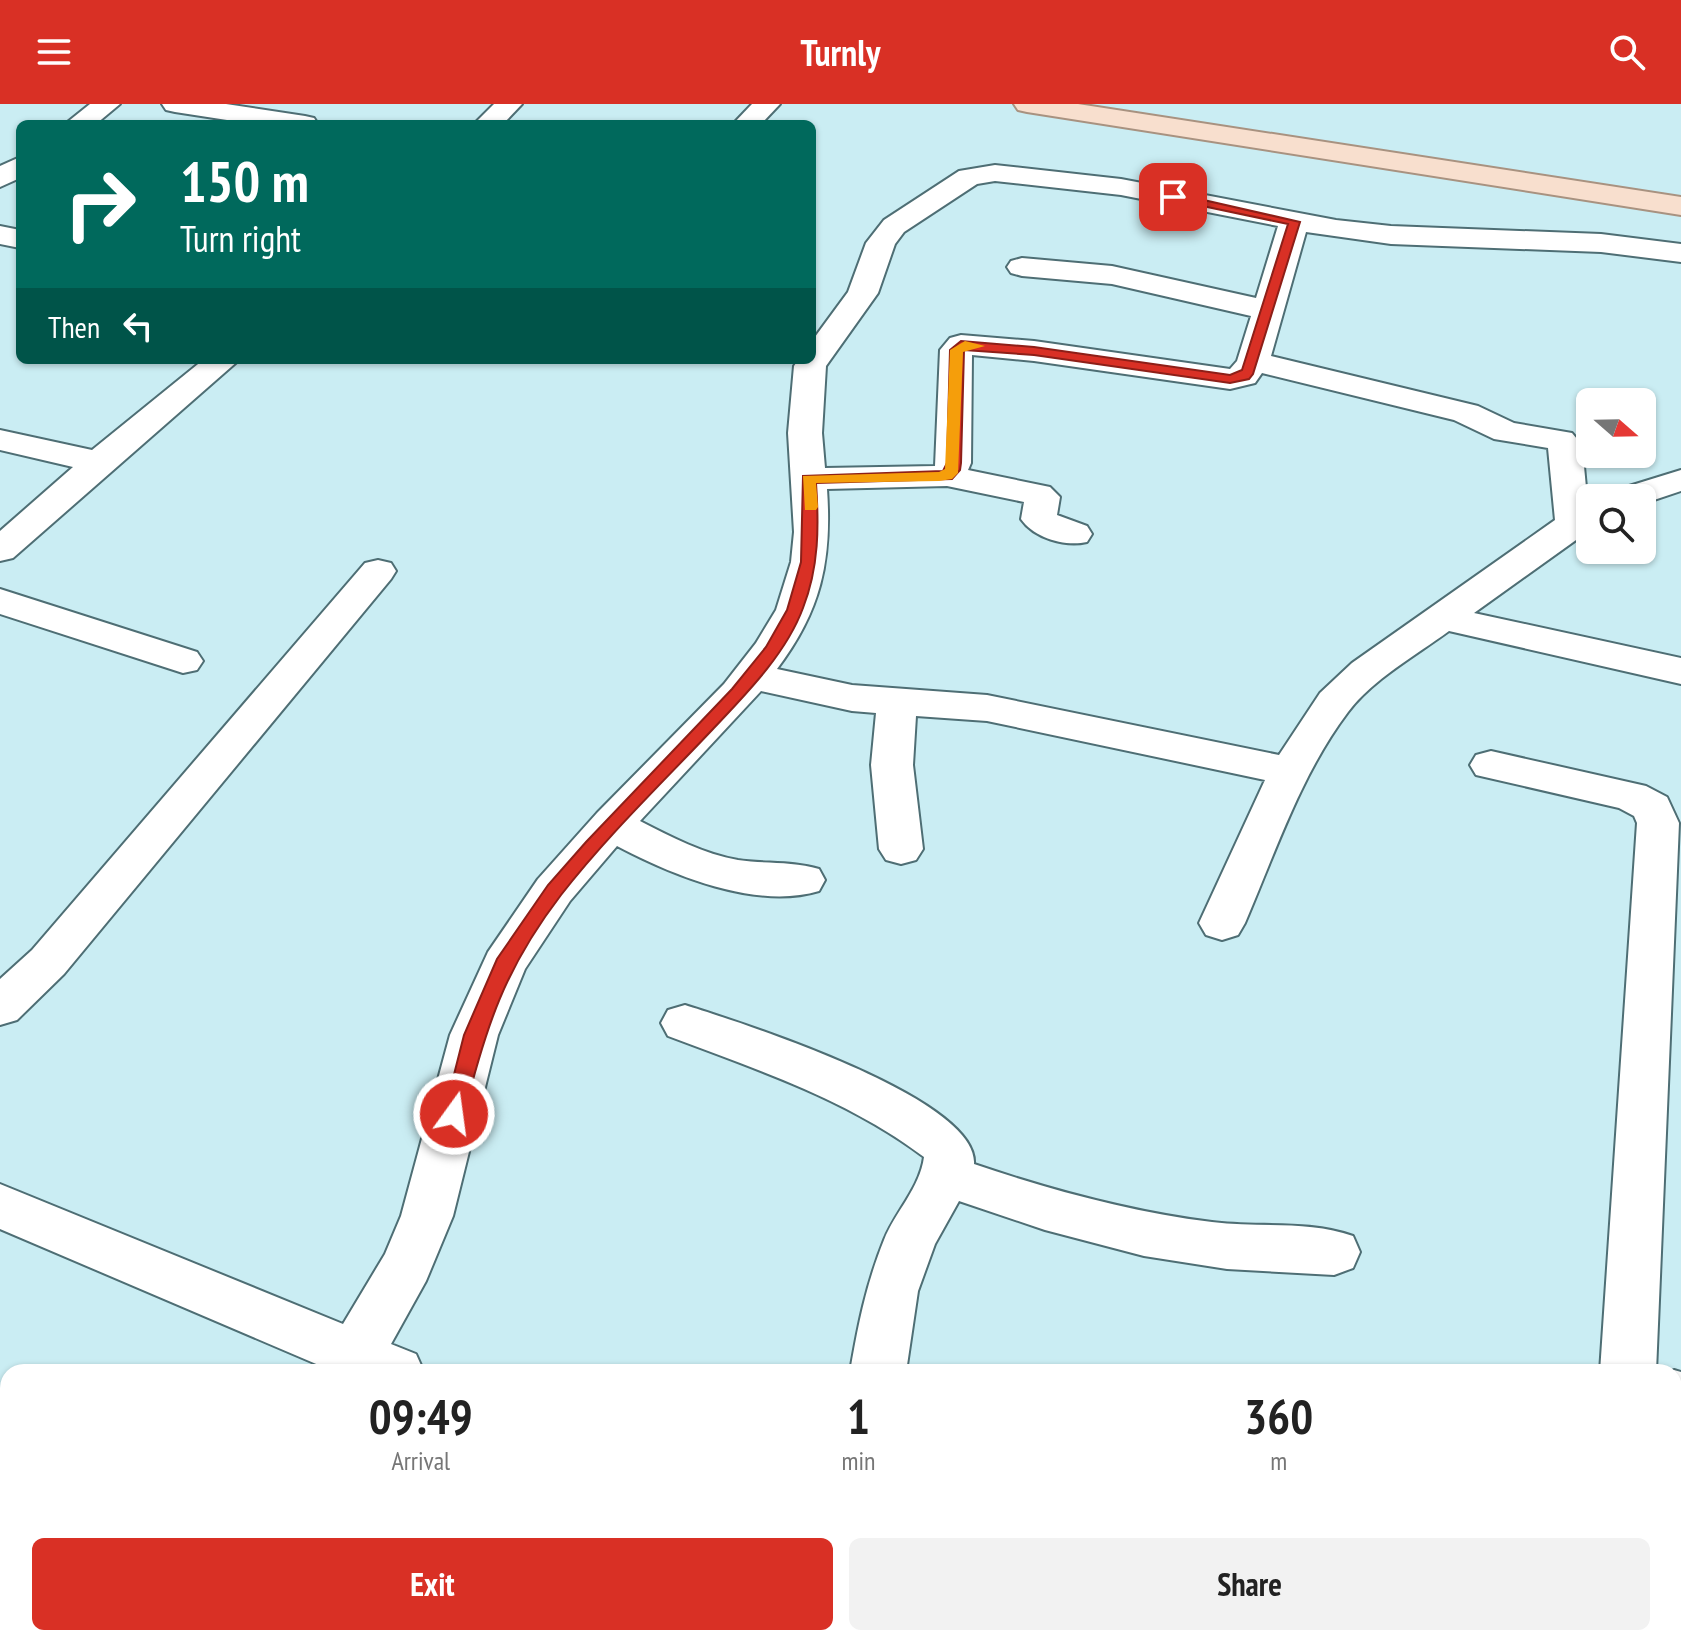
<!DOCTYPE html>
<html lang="en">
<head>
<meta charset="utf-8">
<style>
	body { margin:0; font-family:"PT Sans Narrow",sans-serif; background:#f2f2f2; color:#222; height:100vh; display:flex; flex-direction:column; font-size:30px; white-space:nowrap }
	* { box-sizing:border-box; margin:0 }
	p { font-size:26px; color:#767676 }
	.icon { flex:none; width:44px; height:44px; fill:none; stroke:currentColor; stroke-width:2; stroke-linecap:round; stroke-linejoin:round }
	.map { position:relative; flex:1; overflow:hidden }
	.panel { position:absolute; left:0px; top:1260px; width:1682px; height:282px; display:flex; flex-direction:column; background:#fff; border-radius:24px 24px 0 0; box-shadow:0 2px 6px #0004 }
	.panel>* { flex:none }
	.guide { position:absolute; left:16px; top:16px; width:800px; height:244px; border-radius:12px; box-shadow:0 2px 6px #0004; background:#00695c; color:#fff; overflow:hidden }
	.needle { width:52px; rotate:110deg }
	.controls { position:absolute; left:1576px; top:284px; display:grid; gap:16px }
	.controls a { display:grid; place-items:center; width:80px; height:80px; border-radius:12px; background:#fff; box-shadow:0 2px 6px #0004; font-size:40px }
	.pin { position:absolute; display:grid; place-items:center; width:68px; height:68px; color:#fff; margin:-34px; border-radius:16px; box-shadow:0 4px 12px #0006 }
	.me { position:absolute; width:88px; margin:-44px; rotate:14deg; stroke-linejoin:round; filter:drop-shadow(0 0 6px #0008) }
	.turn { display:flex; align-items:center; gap:28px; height:168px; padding:0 32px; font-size:36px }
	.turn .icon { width:104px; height:104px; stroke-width:2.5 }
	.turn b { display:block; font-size:56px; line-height:68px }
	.then { display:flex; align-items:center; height:76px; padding:0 32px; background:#0003; gap:16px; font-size:30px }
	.eta { display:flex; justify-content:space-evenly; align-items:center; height:136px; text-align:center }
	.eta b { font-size:48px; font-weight:800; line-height:56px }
	.action { display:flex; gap:16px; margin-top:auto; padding:16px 32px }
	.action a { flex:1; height:92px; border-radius:12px; background:#d93025; color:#fff; font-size:32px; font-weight:800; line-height:92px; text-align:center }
	.action a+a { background:#f2f2f2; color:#222 }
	header { display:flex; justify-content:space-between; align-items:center; height:104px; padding:0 32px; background:#d93025; color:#fff; font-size:36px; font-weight:800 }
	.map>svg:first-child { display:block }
</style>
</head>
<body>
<header><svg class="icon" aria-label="menu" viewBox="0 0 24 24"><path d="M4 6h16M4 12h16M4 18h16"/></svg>Turnly<svg class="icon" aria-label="search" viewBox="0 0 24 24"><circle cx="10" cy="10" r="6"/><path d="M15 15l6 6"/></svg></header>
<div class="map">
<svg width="1681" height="1541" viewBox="0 0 1681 1541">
	<rect width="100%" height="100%" fill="#caedf3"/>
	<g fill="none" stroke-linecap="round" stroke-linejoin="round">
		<defs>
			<g id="minor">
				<polygon points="90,0 120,0 96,20 65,20"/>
				<polygon points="162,0 226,0 305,12 314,14 318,20 253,20 175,8 166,6"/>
				<polygon points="494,0 522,0 503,20 474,20"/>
				<polygon points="752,0 780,0 761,20 733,20"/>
				<polygon points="20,53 20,74 0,83 0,62"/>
				<path d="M995,61L1121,75L1336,116L1391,122L1601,130L1681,140V158L1601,148L1391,140L1306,128L1271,252L1478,302L1514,319L1572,329L1582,341L1590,426L1474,509L1681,554V580L1449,527C1415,552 1373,575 1348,608C1301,670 1275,749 1245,819L1238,831L1222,836L1206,831L1199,819L1265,676L987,617L916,612L913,661L923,745L916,756L901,760L886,756L879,745L871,661L876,609L852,607L761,587L640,717C671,733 704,750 738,756C765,760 793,757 819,765L825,776L819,787C756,806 672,771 617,742L570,797L525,865L498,931L453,1112L426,1177L391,1240L416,1250L424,1268H335L0,1125V1080L343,1220L385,1150L401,1112L450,931L488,848L538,775L597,709L724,580L756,539L776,506L791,458L794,428L788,329L794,262L798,256H812V237L848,188L866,139L884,116L959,67ZM995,77L1121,91L1278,122L1256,194L1112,162L1022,154L1011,157L1007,163L1011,169L1022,172L1112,180L1251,212L1237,257L1230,265L1034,237L961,231L950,234L940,246L935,362L825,364L822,329L826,262L878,189L895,140L904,128L977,80ZM972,251L1034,257L1230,285L1255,279L1262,269L1454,316L1494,335L1548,344L1555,416L1352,559L1320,589L1279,651L987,591L852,581L777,565C821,507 832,457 827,385L947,382L1024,398L1021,415C1034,434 1065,443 1087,438L1092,430L1087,422L1057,411L1060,393L1050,383L968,366L971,359Z"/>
				<polygon points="0,122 20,126 20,144 0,140"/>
				<polygon points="203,256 239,256 13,454 0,457 0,427 73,363 0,346 0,326 92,346"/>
				<polygon points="1681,366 1681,387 1642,400 1642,394 1607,394 1613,387"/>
				<polygon points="378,456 391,459 396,467 391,475 64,870 17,916 0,921 0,875 32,846 365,459"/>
				<polygon points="0,485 197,548 203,557 197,566 183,569 0,510"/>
				<polygon points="1491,647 1646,682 1667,693 1679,719 1656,1268 1600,1268 1637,719 1634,712 1619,704 1476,671 1470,661 1476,651"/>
				<path d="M685,901C739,918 979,994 974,1060C1051,1086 1131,1108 1212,1118C1258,1124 1309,1116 1353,1132L1360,1148L1353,1164L1334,1171L1227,1165L1144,1152L1045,1126L959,1097L935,1140L918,1187L906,1268H850C858,1221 866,1181 884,1136C895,1108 920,1084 924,1053C847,995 758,966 668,932L661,919L668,906Z"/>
				<polygon points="1674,1266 1681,1268 1681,1320 1674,1318 1674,1268 1670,1268"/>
				<polygon points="646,1534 708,1534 705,1541 643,1541"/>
				<polygon points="946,1534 1008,1534 1007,1541 945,1541"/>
				<polygon points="1013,1534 1099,1534 1102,1541 1016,1541"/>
				<rect x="1584" y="1534" width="62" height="7"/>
			</g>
			<polygon id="major" points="1014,0 1078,0 1681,93 1681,111 1027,8 1018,6"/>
		</defs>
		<!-- minor casing -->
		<use href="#minor" stroke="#4e6e74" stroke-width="4"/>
		<!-- major casing -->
		<use href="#major" stroke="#a89280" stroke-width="4"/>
		<!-- minor -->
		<use href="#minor" fill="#fff" fill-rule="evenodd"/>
		<!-- major -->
		<use href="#major" fill="#f8dfce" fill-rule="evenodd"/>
	</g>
	<!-- route -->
	<path fill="#d93025" stroke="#8d1f18" stroke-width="2" d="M1173,89L1300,118L1253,270L1249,275L1230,279L1034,251L964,246L961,359L960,366L952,375L816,379C819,422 819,463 803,504C786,550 746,590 713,625C662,679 607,732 561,791C505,864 486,922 464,1010L461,1016L454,1018L447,1016L444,1010L464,931L497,855L548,781L586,738L732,585L766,543L787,506L801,458L803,372L943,367L947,359L950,246L961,237L1034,243L1230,271L1242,266L1288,120L1169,95V91Z"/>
	<!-- slow -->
	<polygon fill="#f59e0b" points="965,237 985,242 963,248 958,369 952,375 939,377 816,379 818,403 816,406 805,406 803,372 939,368 945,365 950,246"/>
</svg>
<div class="controls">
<a><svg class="needle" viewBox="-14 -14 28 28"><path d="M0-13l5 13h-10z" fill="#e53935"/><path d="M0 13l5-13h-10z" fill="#767676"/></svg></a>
<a><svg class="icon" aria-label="search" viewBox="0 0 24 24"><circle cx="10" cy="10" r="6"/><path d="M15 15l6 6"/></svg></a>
</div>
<div class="pin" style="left:1173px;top:93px;background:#d93025"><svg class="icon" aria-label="arrive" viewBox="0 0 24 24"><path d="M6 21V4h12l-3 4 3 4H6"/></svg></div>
<svg class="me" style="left:454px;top:1010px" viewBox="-20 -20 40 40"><circle r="17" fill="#d93025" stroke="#fff" stroke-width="3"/><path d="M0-11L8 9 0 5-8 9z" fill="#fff"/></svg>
<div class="guide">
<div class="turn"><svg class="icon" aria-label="right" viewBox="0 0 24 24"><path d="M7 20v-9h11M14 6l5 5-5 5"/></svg><div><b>150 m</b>Turn right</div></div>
<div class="then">Then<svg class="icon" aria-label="left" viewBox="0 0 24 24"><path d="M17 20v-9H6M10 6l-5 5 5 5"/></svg></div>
</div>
<section class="panel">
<div class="eta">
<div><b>09:49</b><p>Arrival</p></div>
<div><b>1</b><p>min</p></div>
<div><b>360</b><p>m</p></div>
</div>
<div class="action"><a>Exit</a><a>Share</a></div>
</section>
</div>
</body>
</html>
